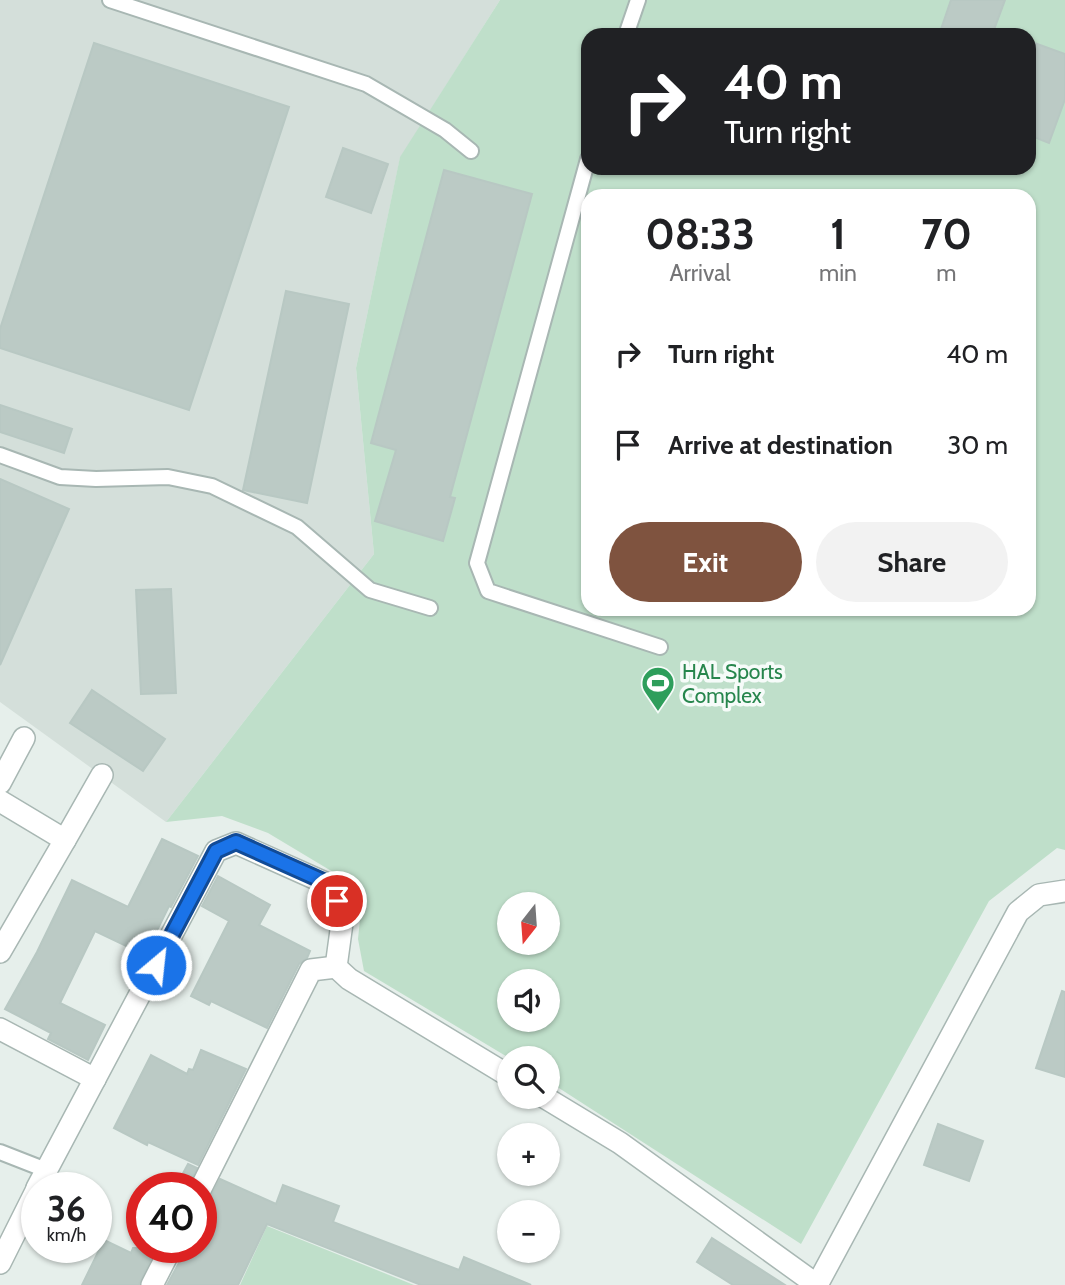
<!DOCTYPE html>
<html lang="en">
<head>
<meta charset="utf-8">
<style>
	body { margin:0; font-family:Cabin,sans-serif; background:#f2f2f2; color:#202124; height:100vh; display:flex; flex-direction:column; font-size:26px; white-space:nowrap }
	* { box-sizing:border-box; margin:0 }
	p { font-size:23px; color:#757577 }
	.icon { flex:none; width:38px; height:38px; fill:none; stroke:currentColor; stroke-width:2; stroke-linecap:round; stroke-linejoin:round }
	.map { position:relative; flex:1; overflow:hidden }
	.details { position:absolute; left:581px; top:189px; width:455px; height:427px; display:flex; flex-direction:column; background:#fff; border-radius:21px; box-shadow:0 2px 5px #0004 }
	.details>* { flex:none }
	.guide { position:absolute; left:581px; top:28px; width:455px; height:147px; border-radius:21px; box-shadow:0 2px 5px #0004; background:#202124; color:#fff; overflow:hidden }
	.needle { width:46px; rotate:197deg }
	.fabs { position:absolute; left:497px; top:892px; display:grid; gap:14px }
	.fabs a { display:grid; place-items:center; width:63px; height:63px; border-radius:50%; background:#fff; box-shadow:0 2px 5px #0004; font-size:35px }
	.speed { position:absolute; left:21px; top:1172px; display:flex; gap:14px; font-size:35px; font-weight:700; text-align:center }
	.speed>* { display:grid; place-content:center; width:91px; height:91px; border-radius:50%; background:#fff; box-shadow:0 2px 5px #0004; line-height:1 }
	.speed small { font-size:18px; font-weight:400 }
	.speed .limit { border:10px solid #d22; background:#fff; color:#111 }
	.pin { position:absolute; display:grid; place-items:center; width:60px; height:60px; color:#fff; margin:-30px; border:4px solid #fff; border-radius:50%; box-shadow:0 2px 7px #0007 }
	.me { position:absolute; width:77px; margin:-38px; rotate:28deg; stroke-linejoin:round; filter:drop-shadow(0 0 5px #0008) }
	.turn { display:flex; align-items:center; gap:24px; height:147px; padding:0 28px; font-size:32px }
	.turn .icon { width:91px; height:91px; stroke-width:2.5 }
	.turn b { display:block; font-size:49px; line-height:60px }
	.eta { display:flex; justify-content:space-evenly; align-items:center; height:119px; text-align:center }
	.eta b { font-size:42px; font-weight:800; line-height:49px }
	.button { display:flex; gap:14px; margin-top:auto; padding:14px 28px }
	.button a { flex:1; height:80px; border-radius:42px; background:#7f533f; color:#fff; font-size:28px; font-weight:800; line-height:80px; text-align:center }
	.button a+a { background:#f2f2f2; color:#202124 }
	ul { padding:0; list-style:none }
	li { display:flex; align-items:center; gap:21px; height:91px; padding:0 28px }
	li div { flex:1 }
	li b { display:block; font-size:26px }
	li em { font-style:normal }
	.map>svg:first-child { display:block }
</style>
</head>
<body>
<div class="map">
<svg width="1065" height="1285" viewBox="0 0 1065 1285">
	<rect width="100%" height="100%" fill="#e6efeb"/>
	<!-- built -->
	<polygon fill="#d4dfda" points="0,0 500,0 400,158 356,368 374,554 166,822 0,702"/>
	<!-- green -->
	<g fill="#bfdfca" fill-rule="evenodd">
		<path d="M500,0H1065V850L1057,848L989,901L801,1244L548,1081V1059H511L364,971L358,939L363,890L268,833L222,816L166,822L374,554L356,368L400,157ZM588,35H1029V168H588ZM588,196H1029V609H588ZM509,905H548V943H509ZM509,982H548V1020H509Z"/>
		<polygon points="267,1226 414,1285 240,1285"/>
	</g>
	<!-- building -->
	<g fill="#bbcac5" stroke="#b8c8c3" stroke-width="2">
		<polygon points="951,0 1005,0 992,35 939,35"/>
		<polygon points="1029,41 1065,54 1065,99 1049,143 1029,135"/>
		<polygon points="94,43 289,107 189,410 0,348 0,329"/>
		<polygon points="343,148 388,164 371,213 326,197"/>
		<polygon points="444,170 532,194 450,497 455,498 443,541 375,521 396,450 371,443"/>
		<polygon points="286,291 349,304 307,503 243,490"/>
		<polygon points="0,405 72,429 64,453 0,432"/>
		<polygon points="0,479 69,509 0,665"/>
		<polygon points="171,589 176,693 141,694 136,590"/>
		<polygon points="92,690 165,739 143,771 70,723"/>
		<polygon points="162,839 198,856 171,907 169,906 145,955 95,931 60,1003 105,1025 88,1060 48,1039 51,1033 5,1009 37,952 72,880 128,907"/>
		<polygon points="218,876 270,905 259,925 310,951 307,958 299,964 267,1028 211,1001 209,1005 191,996 229,921 202,906"/>
		<polygon points="1062,991 1065,992 1065,1077 1036,1068"/>
		<polygon points="201,1050 246,1069 198,1165 148,1142 147,1145 114,1128 151,1055 187,1074 189,1069 193,1070"/>
		<polygon points="938,1124 983,1141 969,1181 924,1165"/>
		<polygon points="188,1164 197,1168 188,1188 175,1188"/>
		<polygon points="220,1179 276,1204 283,1185 339,1206 333,1222 459,1270 464,1257 531,1285 421,1285 267,1224 238,1285 167,1285 187,1248 201,1248 201,1201 212,1194"/>
		<polygon points="712,1238 785,1285 733,1285 697,1262"/>
		<polygon points="104,1240 131,1253 133,1248 156,1248 139,1285 82,1285"/>
	</g>
	<g fill="none" stroke-linecap="round" stroke-linejoin="round">
		<defs>
			<g id="service">
				<polyline points="110,0 366,84 445,130 471,151"/>
				<polyline points="626,35 638,0"/>
				<polyline points="588,159 477,563 488,591 660,647"/>
				<polyline points="0,455 60,477 96,479 168,477 212,486 297,527 370,590 430,608"/>
				<polyline points="0,1152 46,1170"/>
			</g>
			<g id="minor">
				<polyline points="0,783 24,738"/>
				<polyline points="0,801 65,840 0,952"/>
				<polyline points="65,840 102,775"/>
				<polyline points="0,1029 95,1079"/>
				<polyline points="201,1188 311,970 336,967"/>
				<polyline points="152,1285 171,1248"/>
			</g>
			<g id="tertiary">
				<polyline points="544,1097 620,1143 817,1285"/>
				<polyline points="37,1188 216,851 236,843 323,882 337,901 342,923 336,967 349,979 509,1076"/>
				<polyline points="0,1263 37,1189"/>
				<polyline points="817,1285 1018,912 1039,895 1065,891"/>
			</g>
		</defs>
		<!-- service casing -->
		<use href="#service" stroke="#a8b7b3" stroke-width="18"/>
		<!-- minor casing -->
		<use href="#minor" stroke="#a8b7b3" stroke-width="24"/>
		<!-- tertiary casing -->
		<use href="#tertiary" stroke="#a8b7b3" stroke-width="24"/>
		<!-- service -->
		<use href="#service" stroke="#fff" stroke-width="14"/>
		<!-- minor -->
		<use href="#minor" stroke="#fff" stroke-width="21"/>
		<!-- tertiary -->
		<use href="#tertiary" stroke="#fff" stroke-width="21"/>
	</g>
	<g fill="none" stroke-linecap="round" stroke-linejoin="round">
		<defs>
			<polyline id="route" points="156,965 216,851 236,842 323,881 337,901"/>
		</defs>
		<!-- route casing -->
		<use href="#route" stroke="#114b97" stroke-width="18"/>
		<!-- route -->
		<use href="#route" stroke="#1a73e8" stroke-width="12"/>
	</g>
	<!-- icons -->
	<defs>
		<symbol id="stadium-pin" viewBox="-11 -11 22 30"><path d="M0 17L-7.5 6A9.5 9.5 0 1 1 7.5 6Z" fill="#2e9e5b" stroke="#f6fbf9"/><path d="M0-5a6.5 5 0 1 0 0 10a6.5 5 0 1 0 0-10ZM-3.5-1.8h7v3.6h-7Z" fill="#fff"/></symbol>
	</defs>
	<g fill-rule="evenodd">
		<use href="#stadium-pin" x="639" y="664" width="38" height="52"/>
	</g>
	<g text-anchor="middle" dominant-baseline="central" stroke-width="7" stroke-linejoin="round" paint-order="stroke">
		<!-- leisure labels -->
		<g font-size="21" fill="#27864d" stroke="#f6fbf9" text-anchor="start">
			<text x="682" y="671">HAL Sports<tspan x="682" dy="24">Complex</tspan></text>
		</g>
	</g>
</svg>
<div class="fabs">
<a><svg class="needle" viewBox="-14 -14 28 28"><path d="M0-13l5 13h-10z" fill="#e53935"/><path d="M0 13l5-13h-10z" fill="#757577"/></svg></a>
<a><svg class="icon" aria-label="sound" viewBox="0 0 24 24"><path d="M4 9h4l5-4v14l-5-4H4zM17 9q2 3 0 6"/></svg></a>
<a><svg class="icon" aria-label="search" viewBox="0 0 24 24"><circle cx="10" cy="10" r="6"/><path d="M15 15l6 6"/></svg></a>
<a>+</a>
<a>−</a>
</div>
<div class="speed"><div>36<small>km/h</small></div><div class="limit">40</div></div>
<div class="pin" style="left:337px;top:901px;background:#d93025"><svg class="icon" aria-label="arrive" viewBox="0 0 24 24"><path d="M6 21V4h12l-3 4 3 4H6"/></svg></div>
<svg class="me" style="left:156px;top:965px" viewBox="-20 -20 40 40"><circle r="17" fill="#1a73e8" stroke="#fff" stroke-width="3"/><path d="M0-11L8 9 0 5-8 9z" fill="#fff"/></svg>
<div class="guide">
<div class="turn"><svg class="icon" aria-label="right" viewBox="0 0 24 24"><path d="M7 20v-9h11M14 6l5 5-5 5"/></svg><div><b>40 m</b>Turn right</div></div>
</div>
<section class="details">
<div class="eta">
<div><b>08:33</b><p>Arrival</p></div>
<div><b>1</b><p>min</p></div>
<div><b>70</b><p>m</p></div>
</div>
<ul>
<li><svg class="icon" aria-label="right" viewBox="0 0 24 24"><path d="M7 20v-9h11M14 6l5 5-5 5"/></svg><div><b>Turn right</b></div><em>40 m</em></li>
<li><svg class="icon" aria-label="arrive" viewBox="0 0 24 24"><path d="M6 21V4h12l-3 4 3 4H6"/></svg><div><b>Arrive at destination</b></div><em>30 m</em></li>
</ul>
<div class="button"><a>Exit</a><a>Share</a></div>
</section>
</div>
</body>
</html>
